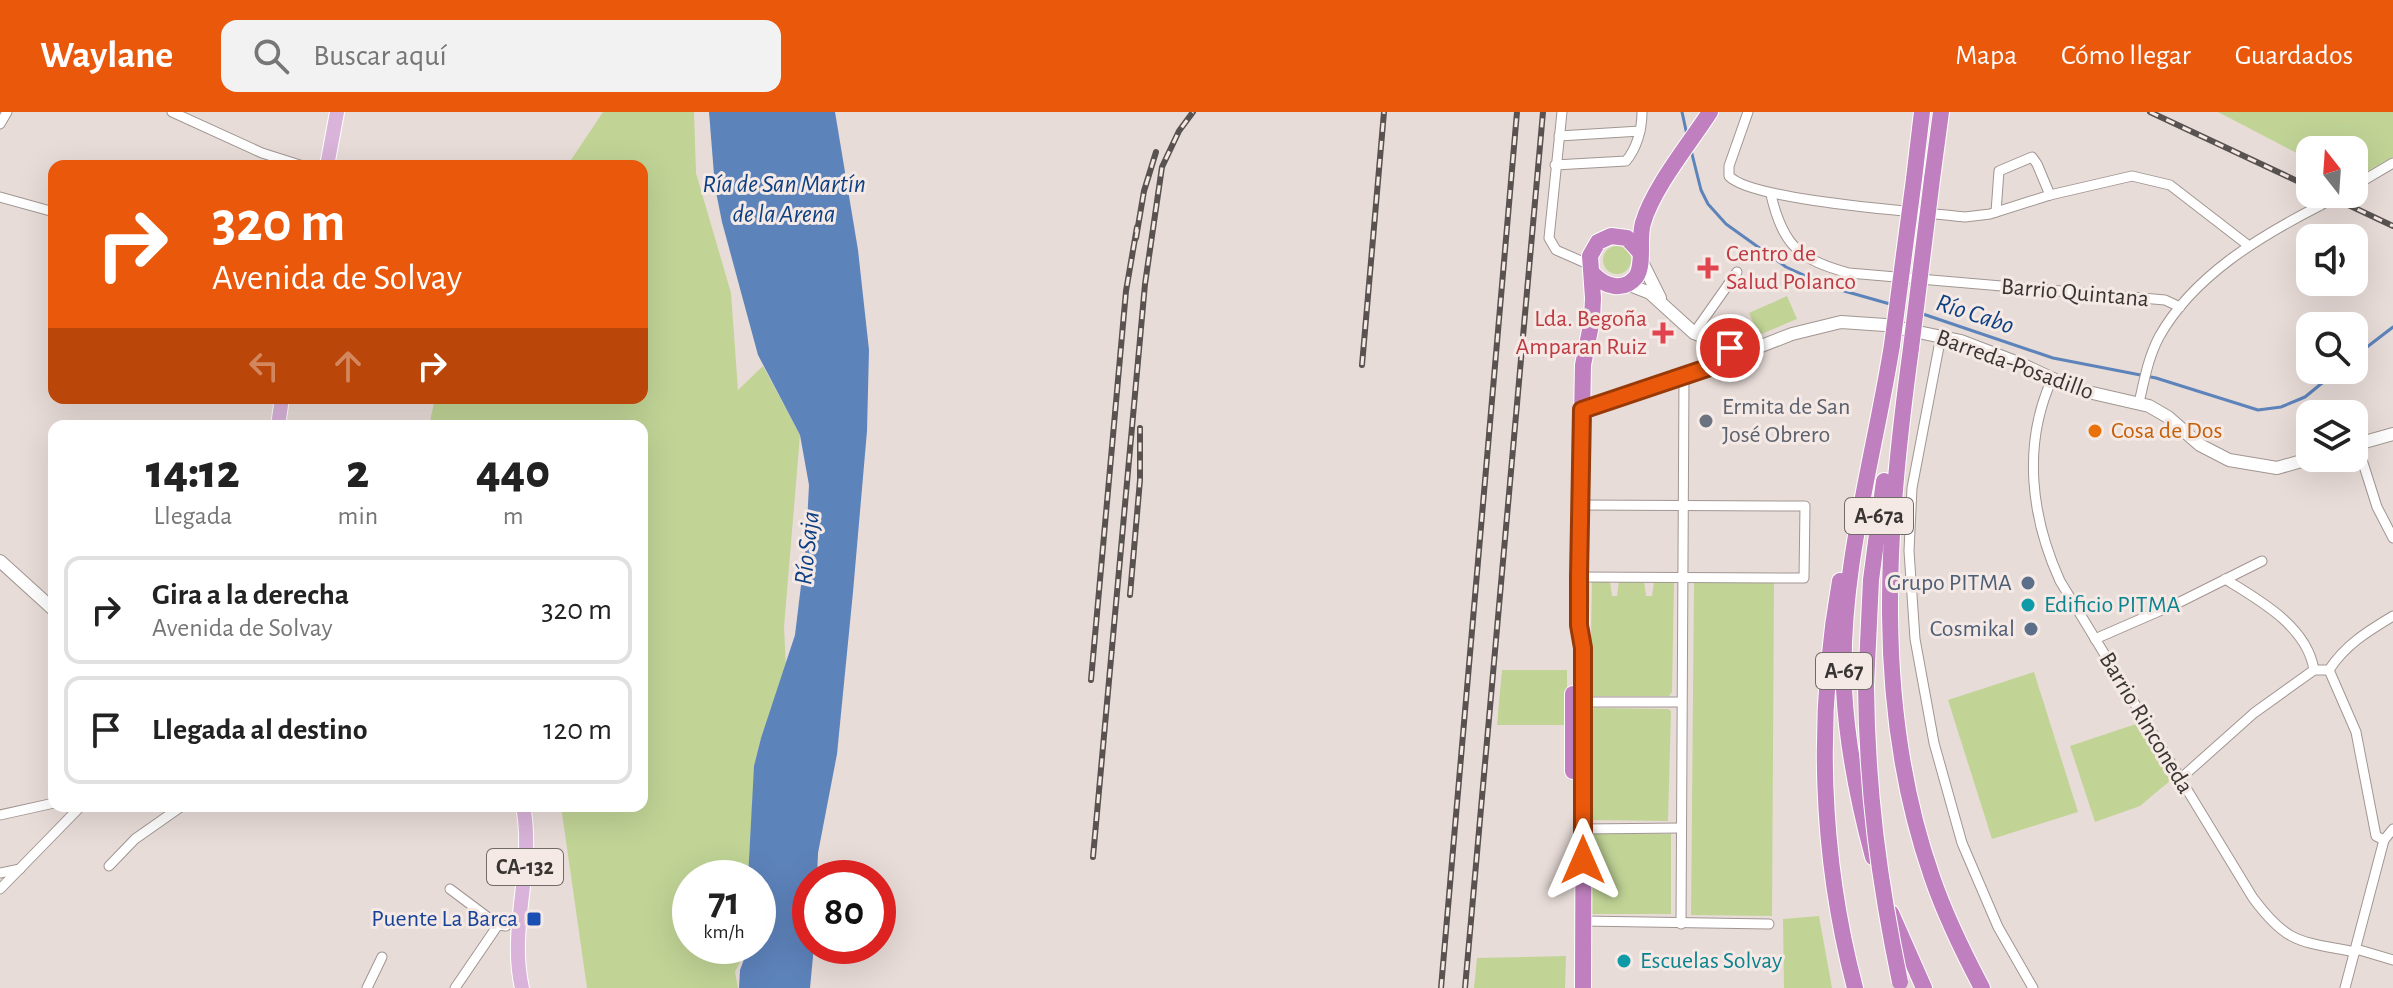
<!DOCTYPE html>
<html lang="es">
<head>
<meta charset="utf-8">
<style>
	body { margin:0; font-family:"Alegreya Sans",sans-serif; background:#f2f2f2; color:#222; height:100vh; display:flex; flex-direction:column; font-size:30px; white-space:nowrap }
	* { box-sizing:border-box; margin:0 }
	p { font-size:26px; color:#767676 }
	.icon { flex:none; width:44px; height:44px; fill:none; stroke:currentColor; stroke-width:2; stroke-linecap:round; stroke-linejoin:round }
	.map { position:relative; flex:1; overflow:hidden }
	.sheet { position:absolute; left:48px; top:308px; width:600px; height:392px; display:flex; flex-direction:column; background:#fff; border-radius:16px; box-shadow:0 8px 32px #0002 }
	.sheet>* { flex:none }
	.top-card { position:absolute; left:48px; top:48px; width:600px; height:244px; border-radius:16px; box-shadow:0 8px 32px #0002; background:#ea580c; color:#fff; overflow:hidden }
	.needle { width:52px; rotate:343deg }
	.controls { position:absolute; left:2296px; top:24px; display:grid; gap:16px }
	.controls a { display:grid; place-items:center; width:72px; height:72px; border-radius:16px; background:#fff; box-shadow:0 8px 32px #0002; font-size:40px }
	.speed { position:absolute; left:672px; top:748px; display:flex; gap:16px; font-size:40px; font-weight:700; text-align:center }
	.speed>* { display:grid; place-content:center; width:104px; height:104px; border-radius:50%; background:#fff; box-shadow:0 8px 32px #0002; line-height:1 }
	.speed small { font-size:20px; font-weight:400 }
	.speed .limit { border:12px solid #d22; background:#fff; color:#111 }
	.pin { position:absolute; display:grid; place-items:center; width:68px; height:68px; color:#fff; margin:-34px; border:4px solid #fff; border-radius:50%; box-shadow:0 2px 8px #0007 }
	.me { position:absolute; width:88px; margin:-44px; rotate:0deg; stroke-linejoin:round; filter:drop-shadow(0 0 6px #0008) }
	.turn { display:flex; align-items:center; gap:28px; height:168px; padding:0 32px; font-size:36px }
	.turn .icon { width:104px; height:104px; stroke-width:2.5 }
	.turn b { display:block; font-size:56px; line-height:68px }
	.lanes { display:flex; align-items:center; height:76px; padding:0 32px; background:#0003; justify-content:center; gap:40px; direction:ltr }
	.lanes .off { opacity:.35 }
	.eta { display:flex; justify-content:space-evenly; align-items:center; height:136px; text-align:center }
	.eta b { font-size:48px; font-weight:800; line-height:56px }
	ul { padding:0; list-style:none }
	li { display:flex; align-items:center; gap:24px; height:108px; margin:0 16px 12px; padding:0 16px; border:4px solid #e0e0e0; border-radius:16px }
	li div { flex:1 }
	li b { display:block; font-size:30px }
	li em { font-style:normal }
	header { display:flex; align-items:center; gap:48px; box-sizing:border-box; height:112px; padding:0 40px; background:#ea580c; color:#fff }
	header strong { font-size:38px }
	nav { display:flex; gap:44px; margin-inline-start:auto; font-size:28px }
	.search { width:560px; height:72px; background:#f2f2f2; display:flex; align-items:center; gap:20px; box-sizing:border-box; padding:0 28px; border-radius:16px; color:#767676; font-size:30px }
	.map>svg:first-child { display:block }
</style>
</head>
<body>
<header>
<strong>Waylane</strong>
<div class="search"><svg class="icon" aria-label="search" viewBox="0 0 24 24"><circle cx="10" cy="10" r="6"/><path d="M15 15l6 6"/></svg>Buscar aquí</div>
<nav><a>Mapa</a><a>Cómo llegar</a><a>Guardados</a></nav>
</header>
<div class="map">
<svg width="2393" height="876" viewBox="0 0 2393 876">
	<rect width="100%" height="100%" fill="#e8dcd8"/>
	<!-- green -->
	<g fill="#c1d496">
		<polygon points="603,0 694,0 696,61 731,181 738,278 763,254 800,323 784,515 786,555 761,626 755,650 748,766 690,766 690,834 748,834 735,860 738,876 587,876 561,694 642,694 642,314 429,314 435,286 642,286 642,54 567,54"/>
		<polygon points="2218,0 2393,0 2393,45 2354,67 2354,38 2310,38 2310,48"/>
		<circle cx="1617" cy="148" r="14"/>
		<polygon points="1787,184 1797,207 1759,223 1749,201"/>
		<polygon points="1610,469 1612,484 1617,484 1619,469 1644,469 1646,484 1652,484 1654,470 1674,470 1672,580 1669,584 1593,584 1590,582 1592,470"/>
		<polygon points="1694,470 1774,471 1772,804 1691,803"/>
		<polygon points="1502,558 1567,558 1567,613 1497,613"/>
		<polygon points="2034,560 2078,700 1992,727 1948,588"/>
		<polygon points="1594,596 1668,597 1671,599 1668,709 1591,708 1591,600"/>
		<polygon points="2136,612 2171,668 2140,694 2095,710 2070,634"/>
		<polygon points="1590,722 1671,722 1671,802 1589,802"/>
		<polygon points="1819,804 1832,876 1784,876 1783,807"/>
		<polygon points="1566,844 1565,876 1474,876 1477,846"/>
	</g>
	<!-- water -->
	<polygon fill="#5d83bb" points="709,0 835,0 858,138 869,238 867,319 853,480 837,642 818,741 817,766 810,766 810,834 814,834 810,876 739,876 740,858 749,834 758,834 758,766 748,766 754,654 761,626 795,523 806,432 809,373 800,323 758,243 722,110 715,75"/>
	<g fill="none" stroke-linecap="round" stroke-linejoin="round">
		<!-- stream -->
		<g stroke="#5d83bb" stroke-width="3">
			<polyline points="1682,0 1687,23"/>
			<polyline points="1691,38 1701,78 1708,92 1726,112 1786,155 1830,175 1890,192"/>
			<polyline points="1920,201 2053,246 2156,266 2258,298 2281,295 2305,285 2338,258"/>
			<polyline points="2354,245 2393,215"/>
		</g>
		<defs>
			<g id="street">
				<polyline points="172,0 262,41 303,54"/>
				<polyline points="1562,0 1549,126 1556,138 1590,153"/>
				<path d="M1748,0L1729,54V64C1751,89 1923,100 1965,105L1990,102L2050,83L2132,64L2170,73L2249,134"/>
				<polyline points="0,12 7,0"/>
				<polyline points="1559,24 1640,19"/>
				<path d="M1555,53L1626,49C1637,36 1642,17 1642,0"/>
				<polyline points="2354,74 2393,51"/>
				<path d="M1771,83C1783,133 1799,148 1849,161L2165,188L2180,195"/>
				<polyline points="0,85 54,100"/>
				<polyline points="1996,100 1999,59 2032,45 2037,52 2050,83"/>
				<polyline points="1694,221 1737,160"/>
				<polyline points="1941,224 1912,376 1909,439 1915,527 1934,631 1962,731 1998,815 2033,876"/>
				<path d="M2052,267C2022,333 2031,405 2060,469L2253,786C2288,833 2300,829 2355,840"/>
				<path d="M2139,291C2144,269 2148,246 2159,225C2193,164 2260,124 2321,93"/>
				<polyline points="1582,298 1719,252 1730,236"/>
				<polyline points="2357,332 2377,395 2393,426"/>
				<polyline points="1579,465 1804,466 1805,394 1580,393"/>
				<path d="M2225,467C2259,488 2307,514 2314,558"/>
				<polyline points="2095,527 2180,490 2262,449"/>
				<polyline points="2329,558 2356,620 2376,724 2384,728"/>
				<path d="M2329,558C2345,533 2368,519 2393,504"/>
				<polyline points="1584,590 1681,590"/>
				<polyline points="2180,667 2254,601 2314,558 2329,558"/>
				<polyline points="0,703 54,691"/>
				<polyline points="1583,717 1681,716"/>
				<polyline points="109,754 135,727 182,694"/>
				<polyline points="0,761 20,757"/>
				<polyline points="0,777 81,694"/>
				<polyline points="450,777 498,813 506,814"/>
				<polyline points="1583,809 1769,812"/>
				<polyline points="1681,812 1684,264"/>
				<polyline points="2356,837 2393,848"/>
				<polyline points="367,876 382,845"/>
				<polyline points="455,876 498,813"/>
				<polyline points="2345,876 2384,728 2393,717"/>
			</g>
			<g id="secondary">
				<polyline points="1641,148 1660,186"/>
				<polyline points="1627,172 1650,181 1694,221 1730,236 1756,236 1792,222 1841,210 1885,213 1961,229 2021,252 2075,277 2149,294 2168,305 2200,333 2229,348 2277,356 2312,346"/>
				<polyline points="2354,333 2393,322"/>
				<polyline points="0,449 54,498"/>
			</g>
			<g id="primary">
				<polyline points="327,54 337,0"/>
				<polyline points="278,314 282,286"/>
				<path d="M522,876C508,816 535,755 523,694"/>
			</g>
			<g id="highway">
				<polyline points="1914,67 1922,0"/>
				<polyline points="1932,67 1941,0"/>
				<path d="M1593,162C1605,175 1624,180 1636,165C1645,152 1638,127 1643,111C1653,76 1690,31 1710,0"/>
				<path d="M1911,236C1887,414 1872,593 1932,765C1945,803 1963,840 1982,876"/>
				<path d="M1840,469C1816,604 1820,743 1855,876"/>
				<polyline points="1866,574 1871,468 1884,369"/>
				<polyline points="1573,659 1573,582"/>
				<path d="M1873,745C1858,689 1847,634 1844,577C1839,461 1874,346 1892,233"/>
				<polyline points="1891,801 1924,876"/>
				<polyline points="1583,876 1584,590 1579,465 1583,253 1592,208 1593,186 1590,144 1598,130 1611,124 1627,126 1639,139"/>
			</g>
		</defs>
		<!-- street casing -->
		<use href="#street" stroke="#a19692" stroke-width="11"/>
		<!-- secondary casing -->
		<use href="#secondary" stroke="#a19692" stroke-width="14"/>
		<!-- primary casing -->
		<use href="#primary" stroke="#fff" stroke-width="16"/>
		<!-- highway casing -->
		<use href="#highway" stroke="#fff" stroke-width="18"/>
		<!-- street -->
		<use href="#street" stroke="#fff" stroke-width="9"/>
		<!-- secondary -->
		<use href="#secondary" stroke="#fff" stroke-width="12"/>
		<!-- primary -->
		<use href="#primary" stroke="#d9b3d9" stroke-width="14"/>
		<!-- highway -->
		<use href="#highway" stroke="#c080bf" stroke-width="16"/>
		<defs>
			<g id="rail">
				<polyline points="2150,0 2310,75"/>
				<polyline points="2325,82 2393,114"/>
				<polyline points="1136,126 1144,79 1156,40"/>
				<polyline points="1362,253 1384,0"/>
				<polyline points="1130,483 1140,368 1140,316"/>
				<polyline points="1091,568 1126,179 1137,115"/>
				<polyline points="1093,745 1145,172 1162,55 1179,19 1193,0"/>
				<polyline points="1441,876 1517,0"/>
				<polyline points="1465,876 1543,0"/>
			</g>
		</defs>
		<!-- rail casing -->
		<use href="#rail" stroke="#585250" stroke-width="6"/>
		<!-- rail -->
		<use href="#rail" stroke="#f5e9e5" stroke-width="3" stroke-dasharray="9" stroke-linecap="butt"/>
		<defs>
			<polyline id="street-bridge" points="2321,93 2339,82"/>
			<g id="highway-bridge">
				<polyline points="1892,233 1914,67"/>
				<polyline points="1911,236 1932,67"/>
				<path d="M1866,574C1867,678 1879,769 1900,870"/>
			</g>
		</defs>
		<!-- street-bridge casing -->
		<use href="#street-bridge" stroke="#a19692" stroke-width="11" stroke-linecap="butt"/>
		<!-- highway-bridge casing -->
		<use href="#highway-bridge" stroke="#fff" stroke-width="18" stroke-linecap="butt"/>
		<!-- street-bridge -->
		<use href="#street-bridge" stroke="#fff" stroke-width="9"/>
		<!-- highway-bridge -->
		<use href="#highway-bridge" stroke="#c080bf" stroke-width="16"/>
	</g>
	<g fill="none" stroke-linecap="round" stroke-linejoin="round">
		<defs>
			<polyline id="route" points="1583,748 1583,536 1579,513 1579,465 1582,298 1719,252 1730,236"/>
		</defs>
		<!-- route casing -->
		<use href="#route" stroke="#983908" stroke-width="20"/>
		<!-- route -->
		<use href="#route" stroke="#ea580c" stroke-width="14"/>
	</g>
	<!-- markers -->
	<g fill="#e0444e" stroke="#f5e9e5" stroke-width="3">
		<path d="M1704 144h8v8h8v8h-8v8h-8v-8h-8v-8h8z"/>
		<path d="M1659 209h8v8h8v8h-8v8h-8v-8h-8v-8h8z"/>
	</g>
	<circle fill="#6b7280" stroke="#f5e9e5" stroke-width="3" cx="1706" cy="309" r="8"/>
	<circle fill="#e8710a" stroke="#f5e9e5" stroke-width="3" cx="2095" cy="319" r="8"/>
	<g fill="#5c6f8a" stroke="#f5e9e5" stroke-width="3">
		<circle cx="2028" cy="471" r="8"/>
		<circle cx="2031" cy="517" r="8"/>
	</g>
	<g fill="#0f9aa8" stroke="#f5e9e5" stroke-width="3">
		<circle cx="2028" cy="493" r="8"/>
		<circle cx="1624" cy="849" r="8"/>
	</g>
	<rect fill="#1a4fb4" stroke="#f5e9e5" stroke-width="3" x="526" y="799" width="16" height="16" rx="4"/>
	<g text-anchor="middle" dominant-baseline="central" stroke-width="6" stroke-linejoin="round" paint-order="stroke">
		<!-- shield labels -->
		<g fill="#f5e9e5" stroke="#716b68" stroke-width="2">
			<rect x="1845" y="386" width="68" height="36" rx="6"/>
			<rect x="1816" y="541" width="56" height="36" rx="6"/>
			<rect x="487" y="737" width="76" height="36" rx="6"/>
		</g>
		<g font-size="22" font-weight="bold" fill="#393533">
			<text x="1879" y="404">A-67a</text>
			<text x="1844" y="559">A-67</text>
			<text x="525" y="755">CA-132</text>
		</g>
		<!-- health labels -->
		<g font-size="24" fill="#be3a42" stroke="#f5e9e5" text-anchor="start">
			<text x="1726" y="142">Centro de<tspan x="1726" dy="28">Salud Polanco</tspan></text>
			<text x="1647" y="207" text-anchor="end">Lda. Begoña<tspan x="1647" dy="28">Amparan Ruiz</tspan></text>
		</g>
		<!-- street labels -->
		<g font-size="24" fill="#393533" stroke="#f5e9e5">
			<text transform="translate(2075 181) rotate(5)">Barrio Quintana</text>
			<text transform="translate(2015 253) rotate(20)">Barreda-Posadillo</text>
			<text transform="translate(2146 611) rotate(59)">Barrio Rinconeda</text>
		</g>
		<!-- worship labels -->
		<g font-size="24" fill="#5b616d" stroke="#f5e9e5" text-anchor="start">
			<text x="1722" y="295">Ermita de San<tspan x="1722" dy="28">José Obrero</tspan></text>
		</g>
		<!-- food labels -->
		<g font-size="24" fill="#c56008" stroke="#f5e9e5" text-anchor="start">
			<text x="2111" y="319">Cosa de Dos</text>
		</g>
		<!-- service labels -->
		<g font-size="24" fill="#4e5e75" stroke="#f5e9e5" text-anchor="end">
			<text x="2012" y="471">Grupo PITMA</text>
			<text x="2015" y="517">Cosmikal</text>
		</g>
		<!-- culture labels -->
		<g font-size="24" fill="#0d838f" stroke="#f5e9e5" text-anchor="start">
			<text x="2044" y="493">Edificio PITMA</text>
			<text x="1640" y="849">Escuelas Solvay</text>
		</g>
		<!-- transit labels -->
		<g font-size="24" fill="#164399" stroke="#f5e9e5" text-anchor="end">
			<text x="518" y="807">Puente La Barca</text>
		</g>
		<!-- water labels -->
		<g font-size="26" font-style="italic" fill="#0d3f83" stroke="#f5e9e5">
			<text x="784" y="72">Ría de San Martín<tspan x="784" dy="30">de la Arena</tspan></text>
			<text transform="translate(1975 202) rotate(18)">Río Cabo</text>
			<text transform="translate(807 436) rotate(-84)">Río Saja</text>
		</g>
	</g>
</svg>
<div class="controls">
<a><svg class="needle" viewBox="-14 -14 28 28"><path d="M0-13l5 13h-10z" fill="#e53935"/><path d="M0 13l5-13h-10z" fill="#767676"/></svg></a>
<a><svg class="icon" aria-label="sound" viewBox="0 0 24 24"><path d="M4 9h4l5-4v14l-5-4H4zM17 9q2 3 0 6"/></svg></a>
<a><svg class="icon" aria-label="search" viewBox="0 0 24 24"><circle cx="10" cy="10" r="6"/><path d="M15 15l6 6"/></svg></a>
<a><svg class="icon" aria-label="layers" viewBox="0 0 24 24"><path d="M12 4l9 5-9 5-9-5zM3 14l9 5 9-5"/></svg></a>
</div>
<div class="speed"><div>71<small>km/h</small></div><div class="limit">80</div></div>
<div class="pin" style="left:1730px;top:236px;background:#d93025"><svg class="icon" aria-label="arrive" viewBox="0 0 24 24"><path d="M6 21V4h12l-3 4 3 4H6"/></svg></div>
<svg class="me" style="left:1583px;top:748px" viewBox="-20 -20 40 40"><path d="M0-17L14 15 0 8-14 15z" fill="#ea580c" stroke="#fff" stroke-width="4"/></svg>
<div class="top-card">
<div class="turn"><svg class="icon" aria-label="right" viewBox="0 0 24 24"><path d="M7 20v-9h11M14 6l5 5-5 5"/></svg><div><b>320 m</b>Avenida de Solvay</div></div>
<div class="lanes"><svg class="icon off" aria-label="left" viewBox="0 0 24 24"><path d="M17 20v-9H6M10 6l-5 5 5 5"/></svg><svg class="icon off" aria-label="ahead" viewBox="0 0 24 24"><path d="M12 20V5M6 11l6-6 6 6"/></svg><svg class="icon" aria-label="right" viewBox="0 0 24 24"><path d="M7 20v-9h11M14 6l5 5-5 5"/></svg></div>
</div>
<section class="sheet">
<div class="eta">
<div><b>14:12</b><p>Llegada</p></div>
<div><b>2</b><p>min</p></div>
<div><b>440</b><p>m</p></div>
</div>
<ul>
<li><svg class="icon" aria-label="right" viewBox="0 0 24 24"><path d="M7 20v-9h11M14 6l5 5-5 5"/></svg><div><b>Gira a la derecha</b><p>Avenida de Solvay</p></div><em>320 m</em></li>
<li><svg class="icon" aria-label="arrive" viewBox="0 0 24 24"><path d="M6 21V4h12l-3 4 3 4H6"/></svg><div><b>Llegada al destino</b></div><em>120 m</em></li>
</ul>
</section>
</div>
</body>
</html>
